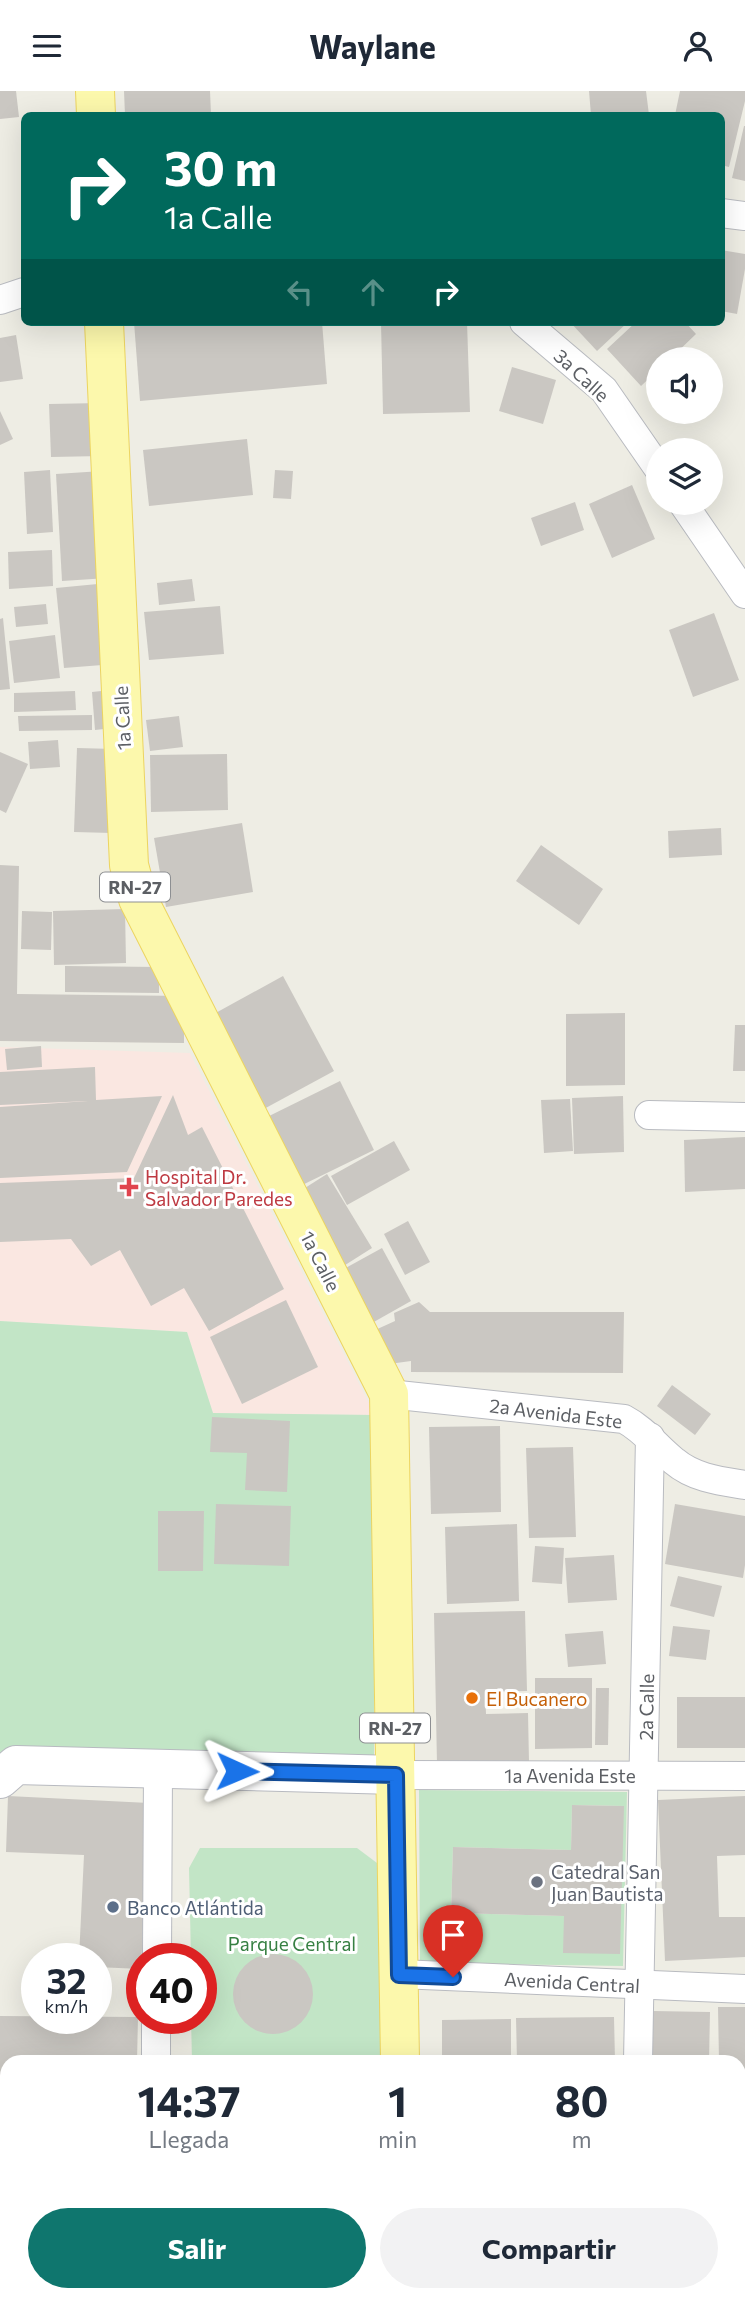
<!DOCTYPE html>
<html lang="es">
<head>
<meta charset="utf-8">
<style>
	body { margin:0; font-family:Commissioner,sans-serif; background:#f2f2f3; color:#1f2937; height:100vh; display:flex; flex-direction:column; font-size:26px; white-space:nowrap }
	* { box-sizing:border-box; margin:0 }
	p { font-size:23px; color:#747a83 }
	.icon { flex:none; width:38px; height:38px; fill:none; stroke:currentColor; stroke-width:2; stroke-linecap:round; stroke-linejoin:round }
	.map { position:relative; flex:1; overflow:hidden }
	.side { position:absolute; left:0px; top:1964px; width:746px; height:247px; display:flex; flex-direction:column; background:#fff; border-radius:21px 21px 0 0; box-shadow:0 7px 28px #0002 }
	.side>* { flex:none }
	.top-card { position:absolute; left:21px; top:21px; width:704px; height:214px; border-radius:10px; box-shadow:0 7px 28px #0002; background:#00695c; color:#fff; overflow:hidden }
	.tools { position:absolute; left:646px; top:256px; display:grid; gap:14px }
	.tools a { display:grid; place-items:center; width:77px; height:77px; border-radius:50%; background:#fff; box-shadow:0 7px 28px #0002; font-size:35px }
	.speed { position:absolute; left:21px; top:1852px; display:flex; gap:14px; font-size:35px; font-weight:700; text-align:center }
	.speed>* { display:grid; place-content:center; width:91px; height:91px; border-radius:50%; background:#fff; box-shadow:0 7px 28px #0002; line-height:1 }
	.speed small { font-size:18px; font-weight:400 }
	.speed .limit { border:10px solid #d22; background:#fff; color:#111 }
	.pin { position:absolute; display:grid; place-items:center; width:60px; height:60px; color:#fff; margin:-72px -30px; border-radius:50% 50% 50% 0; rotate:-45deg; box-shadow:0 0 7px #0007 }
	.pin .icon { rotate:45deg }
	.me { position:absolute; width:77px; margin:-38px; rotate:91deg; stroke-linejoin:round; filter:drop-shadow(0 0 5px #0008) }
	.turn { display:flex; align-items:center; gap:24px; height:147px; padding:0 28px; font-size:32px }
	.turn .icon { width:91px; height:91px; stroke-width:2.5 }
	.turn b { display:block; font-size:49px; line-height:60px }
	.lanes { display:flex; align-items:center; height:66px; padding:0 28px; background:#0003; justify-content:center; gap:35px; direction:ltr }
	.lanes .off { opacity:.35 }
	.eta { display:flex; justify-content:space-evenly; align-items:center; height:119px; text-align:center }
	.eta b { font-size:42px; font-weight:700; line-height:49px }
	.primary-button { display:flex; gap:14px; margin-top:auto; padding:14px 28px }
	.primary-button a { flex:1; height:80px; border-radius:42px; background:#0f766e; color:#fff; font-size:28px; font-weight:700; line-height:80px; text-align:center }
	.primary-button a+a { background:#f2f2f3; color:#1f2937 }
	header { display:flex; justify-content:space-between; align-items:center; height:91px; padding:0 28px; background:#fff; font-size:32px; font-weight:700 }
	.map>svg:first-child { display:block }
</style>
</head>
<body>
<header><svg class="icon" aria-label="menu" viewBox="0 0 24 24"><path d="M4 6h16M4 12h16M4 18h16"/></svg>Waylane<svg class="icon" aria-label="person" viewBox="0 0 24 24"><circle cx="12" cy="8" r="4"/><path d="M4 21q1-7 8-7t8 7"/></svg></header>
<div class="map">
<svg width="745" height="2209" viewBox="0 0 745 2209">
	<rect width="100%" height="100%" fill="#eeede4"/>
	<!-- medical -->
	<polygon fill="#fae7e1" points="0,956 190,962 375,1324 213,1322 187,1241 0,1230"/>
	<!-- green -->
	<g fill="#c2e5c6" fill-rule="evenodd">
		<polygon points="0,1230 187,1241 213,1322 375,1324 374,1665 0,1676"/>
		<path d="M419,1699L627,1701L623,1875L420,1872ZM572,1714L624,1715L564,1825L451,1822L453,1756L571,1759Z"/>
		<polygon points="200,1757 357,1757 385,1778 386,1970 192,1970 191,1927 201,1927 201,1867 191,1867 189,1777"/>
	</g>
	<!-- building -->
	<g fill="#cac7c2">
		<polygon points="0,0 16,0 19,26 0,28"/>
		<polygon points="124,0 210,0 211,24 125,24"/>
		<polygon points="589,0 646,0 649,24 591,24"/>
		<polygon points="680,0 745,0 745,10 729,76 721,74 721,24 675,24"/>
		<polygon points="744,35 745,35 745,90 732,87"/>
		<polygon points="721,159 745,163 745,178 737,223 721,220"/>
		<polygon points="134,231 322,231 327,293 140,310"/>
		<polygon points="381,231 467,231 470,321 383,323"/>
		<polygon points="570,231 628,231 597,260"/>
		<polygon points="636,231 685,231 696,243 670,268 658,268 658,279 641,295 607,258"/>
		<polygon points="16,244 23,288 0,291 0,247"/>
		<polygon points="512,276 556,289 543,333 499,320"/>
		<polygon points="101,312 102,365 51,366 49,313"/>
		<polygon points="0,320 13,348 0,354"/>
		<polygon points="247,348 253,404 149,415 143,359"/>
		<polygon points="50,379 53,441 27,443 24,381"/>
		<polygon points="275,379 293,380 291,408 273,407"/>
		<polygon points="102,380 108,487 62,490 56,383"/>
		<polygon points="632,394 655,448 612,467 589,413"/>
		<polygon points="575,411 584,439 541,455 531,427"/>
		<polygon points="52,459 53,495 9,498 8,461"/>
		<polygon points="192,488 195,510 159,514 157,492"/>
		<polygon points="108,492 115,573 64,577 56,497"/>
		<polygon points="46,513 48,533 16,536 14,516"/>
		<polygon points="220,515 224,563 149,569 144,521"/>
		<polygon points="714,522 739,589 693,606 669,539"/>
		<polygon points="3,527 10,598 0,599 0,528"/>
		<polygon points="55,544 60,587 14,592 9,550"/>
		<polygon points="111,599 113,637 95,639 92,601"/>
		<polygon points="75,600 76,619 14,621 14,602"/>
		<polygon points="92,624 92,639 19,640 18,625"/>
		<polygon points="179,625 183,656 150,660 146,629"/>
		<polygon points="58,649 60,676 30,678 28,651"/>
		<polygon points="77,657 115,658 112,742 74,741"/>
		<polygon points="0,661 28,673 6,722 0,719"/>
		<polygon points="227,663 228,719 151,721 150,664"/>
		<polygon points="242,732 253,801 166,816 154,747"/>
		<polygon points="721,737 722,764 669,767 668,740"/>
		<polygon points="541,754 603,798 579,834 516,790"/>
		<polygon points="0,774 19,775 17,903 184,905 184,952 0,950"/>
		<polygon points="125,818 126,872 54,874 53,820"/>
		<polygon points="22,820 52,821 51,859 21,858"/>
		<polygon points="65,875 159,876 159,902 65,901"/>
		<polygon points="283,885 334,980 262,1019 212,924"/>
		<polygon points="625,922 625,994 566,995 566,923"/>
		<polygon points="735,934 745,934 745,980 733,980"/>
		<polygon points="41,955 42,976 7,979 5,958"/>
		<polygon points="95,976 96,1009 162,1005 127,1081 0,1087 0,1016 88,1010 0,1014 0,981"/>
		<polygon points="340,990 374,1059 292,1099 259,1030"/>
		<polygon points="173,1004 188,1044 202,1036 284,1198 209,1240 184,1197 151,1215 120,1159 91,1175 71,1148 0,1151 0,1092 134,1087"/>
		<polygon points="623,1005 624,1061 574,1063 572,1007"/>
		<polygon points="570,1008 573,1060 544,1062 541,1009"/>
		<polygon points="745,1046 745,1098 685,1101 684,1049"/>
		<polygon points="394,1050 410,1079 347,1114 331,1085"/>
		<polygon points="327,1083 372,1157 342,1176 297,1102"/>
		<polygon points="408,1130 430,1171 405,1184 384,1143"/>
		<polygon points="382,1157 411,1210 372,1232 342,1179"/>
		<polygon points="286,1209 318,1276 242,1313 210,1246"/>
		<polygon points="419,1211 430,1221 624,1221 623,1282 411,1281 411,1270 389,1273 373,1240 395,1230 394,1222"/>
		<polygon points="672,1294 711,1323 695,1344 657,1315"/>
		<polygon points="212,1326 290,1330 287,1401 245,1399 247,1362 210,1361"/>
		<polygon points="500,1335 501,1421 431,1423 429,1336"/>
		<polygon points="573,1356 576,1446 529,1447 526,1357"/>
		<polygon points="216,1413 291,1415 289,1475 214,1473"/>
		<polygon points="675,1413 745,1425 745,1474 743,1487 665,1473"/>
		<polygon points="158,1420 204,1420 203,1480 158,1480"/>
		<polygon points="517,1433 519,1510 447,1513 445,1436"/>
		<polygon points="535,1455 564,1457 562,1493 532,1491"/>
		<polygon points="614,1464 617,1509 568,1512 565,1467"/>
		<polygon points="678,1485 722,1495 714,1526 670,1515"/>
		<polygon points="525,1520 527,1600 485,1601 486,1623 528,1622 529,1671 437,1673 434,1522"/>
		<polygon points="673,1535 710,1539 706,1569 669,1565"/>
		<polygon points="603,1540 606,1573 568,1576 565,1543"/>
		<polygon points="535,1587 592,1587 592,1657 535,1658"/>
		<polygon points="596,1597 609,1597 608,1654 595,1654"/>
		<rect x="677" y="1606" width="68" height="51"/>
		<polygon points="8,1705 149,1712 141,1878 96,1876 96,1867 79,1867 84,1764 6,1761"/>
		<polygon points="745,1705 745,1764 717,1765 719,1826 745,1826 745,1866 665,1870 658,1709"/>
		<polygon points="572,1714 624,1715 620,1863 563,1862 564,1825 451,1822 453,1756 571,1759"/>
		<circle cx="273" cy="1903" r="40"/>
		<polygon points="718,1916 745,1916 745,2008 738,2008 738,1970 719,1970"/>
		<polygon points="653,1920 710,1921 709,1970 652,1970"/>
		<polygon points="0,1925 138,1926 137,1970 7,1970 7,1996 0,1996"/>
		<polygon points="614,1926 615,1970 517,1970 516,1927"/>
		<polygon points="511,1928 511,1970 442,1970 442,1929"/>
		<polygon points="738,2032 745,2032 745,2093 741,2093"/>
		<polygon points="416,2203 474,2203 473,2209 416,2209"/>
		<polygon points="475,2203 610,2203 609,2209 475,2209"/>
		<rect x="649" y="2203" width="90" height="6"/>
	</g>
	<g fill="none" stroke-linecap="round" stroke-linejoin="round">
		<defs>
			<g id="street">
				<polyline points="721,122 745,125"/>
				<polyline points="0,209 24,201"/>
				<polyline points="524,231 604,299 658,377"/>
				<polyline points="682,411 745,503"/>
				<polyline points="649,1024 745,1026"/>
				<path d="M389,1303L624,1328C645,1339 656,1356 674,1370C694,1387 720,1390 745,1394"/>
				<polyline points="396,1684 745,1685"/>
				<polyline points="157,1867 158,1679"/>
				<polyline points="399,1883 745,1898"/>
				<polyline points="156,1970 156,1927"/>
				<polyline points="638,1970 650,1346"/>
				<polyline points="633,2209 633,2203"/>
			</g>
			<g id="secondary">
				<polyline points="0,1688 16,1674 396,1684"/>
				<polyline points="738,2122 745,2122"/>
				<polyline points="0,2175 7,2169"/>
			</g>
			<g id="primary">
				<polyline points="95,0 96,24"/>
				<polyline points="104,231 129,774 138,808 389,1303 400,1970"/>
			</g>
		</defs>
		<!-- street casing -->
		<use href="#street" stroke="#b9bbc0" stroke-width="30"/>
		<!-- secondary casing -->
		<use href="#secondary" stroke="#b8bac0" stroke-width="40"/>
		<!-- primary casing -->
		<use href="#primary" stroke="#ecd460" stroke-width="40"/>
		<!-- street -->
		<use href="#street" stroke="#fff" stroke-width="28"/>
		<!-- secondary -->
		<use href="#secondary" stroke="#fff" stroke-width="38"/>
		<!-- primary -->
		<use href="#primary" stroke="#fcf8ac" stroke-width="38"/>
	</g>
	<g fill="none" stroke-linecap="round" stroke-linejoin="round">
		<defs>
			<polyline id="route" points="237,1680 396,1684 399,1884 453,1886"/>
		</defs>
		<!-- route casing -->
		<use href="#route" stroke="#114b97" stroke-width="18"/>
		<!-- route -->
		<use href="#route" stroke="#1a73e8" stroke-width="12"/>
	</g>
	<!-- markers -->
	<path fill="#e0444e" stroke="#fff" stroke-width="2.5" d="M125.5 1085.5h7v7h7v7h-7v7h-7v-7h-7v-7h7z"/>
	<circle fill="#e8710a" stroke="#fff" stroke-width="2.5" cx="472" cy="1607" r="7"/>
	<circle fill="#6b7280" stroke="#fff" stroke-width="2.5" cx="537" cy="1791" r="7"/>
	<circle fill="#5c6f8a" stroke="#fff" stroke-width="2.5" cx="113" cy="1816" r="7"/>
	<g text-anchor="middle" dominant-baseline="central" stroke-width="6" stroke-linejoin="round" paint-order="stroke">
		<!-- shield labels -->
		<g fill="#fff" stroke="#8d8f92" stroke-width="2">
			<rect x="100" y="781.5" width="70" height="29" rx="5"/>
			<rect x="360" y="1622.5" width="70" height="29" rx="5"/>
		</g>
		<g font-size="18" font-weight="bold" fill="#5c5f64">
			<text x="135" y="796">RN-27</text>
			<text x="395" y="1637">RN-27</text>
		</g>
		<!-- street labels -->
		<g font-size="19" fill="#5c5f64" stroke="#fff">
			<text transform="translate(582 284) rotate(43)">3a Calle</text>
			<text transform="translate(122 627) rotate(-93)">1a Calle</text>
			<text transform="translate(321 1170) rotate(63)">1a Calle</text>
			<text transform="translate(556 1322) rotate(7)">2a Avenida Este</text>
			<text transform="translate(646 1616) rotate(-89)">2a Calle</text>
			<text x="570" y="1684">1a Avenida Este</text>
			<text transform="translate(572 1891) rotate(3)">Avenida Central</text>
		</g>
		<!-- health labels -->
		<g font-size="19" fill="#be3a42" stroke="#fff" text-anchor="start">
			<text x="145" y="1085">Hospital Dr.<tspan x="145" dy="22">Salvador Paredes</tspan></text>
		</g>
		<!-- food labels -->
		<g font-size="19" fill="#c56008" stroke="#fff" text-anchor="start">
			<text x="486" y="1607">El Bucanero</text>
		</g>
		<!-- worship labels -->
		<g font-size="19" fill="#5b616d" stroke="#fff" text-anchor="start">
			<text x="551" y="1780">Catedral San<tspan x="551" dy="22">Juan Bautista</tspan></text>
		</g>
		<!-- service labels -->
		<g font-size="19" fill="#4e5e75" stroke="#fff" text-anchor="start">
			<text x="127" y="1816">Banco Atlántida</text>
		</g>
		<!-- park labels -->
		<g font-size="19" fill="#378043" stroke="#fff">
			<text x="292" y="1852">Parque Central</text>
		</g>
	</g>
</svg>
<div class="tools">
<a><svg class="icon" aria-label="sound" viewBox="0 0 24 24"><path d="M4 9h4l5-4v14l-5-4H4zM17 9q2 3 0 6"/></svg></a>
<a><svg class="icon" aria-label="layers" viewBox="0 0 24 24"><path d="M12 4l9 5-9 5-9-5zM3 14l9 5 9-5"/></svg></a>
</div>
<div class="speed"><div>32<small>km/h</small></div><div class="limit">40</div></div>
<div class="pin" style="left:453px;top:1886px;background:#d93025"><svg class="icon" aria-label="arrive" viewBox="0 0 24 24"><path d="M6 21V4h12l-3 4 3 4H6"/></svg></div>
<svg class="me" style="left:237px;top:1680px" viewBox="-20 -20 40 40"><path d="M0-17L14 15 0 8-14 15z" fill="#1a73e8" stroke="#fff" stroke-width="4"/></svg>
<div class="top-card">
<div class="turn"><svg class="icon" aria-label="right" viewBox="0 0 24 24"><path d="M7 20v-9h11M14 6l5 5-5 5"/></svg><div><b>30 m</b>1a Calle</div></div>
<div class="lanes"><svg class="icon off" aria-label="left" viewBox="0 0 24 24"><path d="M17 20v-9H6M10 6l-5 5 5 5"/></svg><svg class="icon off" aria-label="ahead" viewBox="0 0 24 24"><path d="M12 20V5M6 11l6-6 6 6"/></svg><svg class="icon" aria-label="right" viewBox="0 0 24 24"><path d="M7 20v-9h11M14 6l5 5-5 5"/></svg></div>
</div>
<section class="side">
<div class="eta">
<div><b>14:37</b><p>Llegada</p></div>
<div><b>1</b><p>min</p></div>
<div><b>80</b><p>m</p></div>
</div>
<div class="primary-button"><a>Salir</a><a>Compartir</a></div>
</section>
</div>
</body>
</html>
